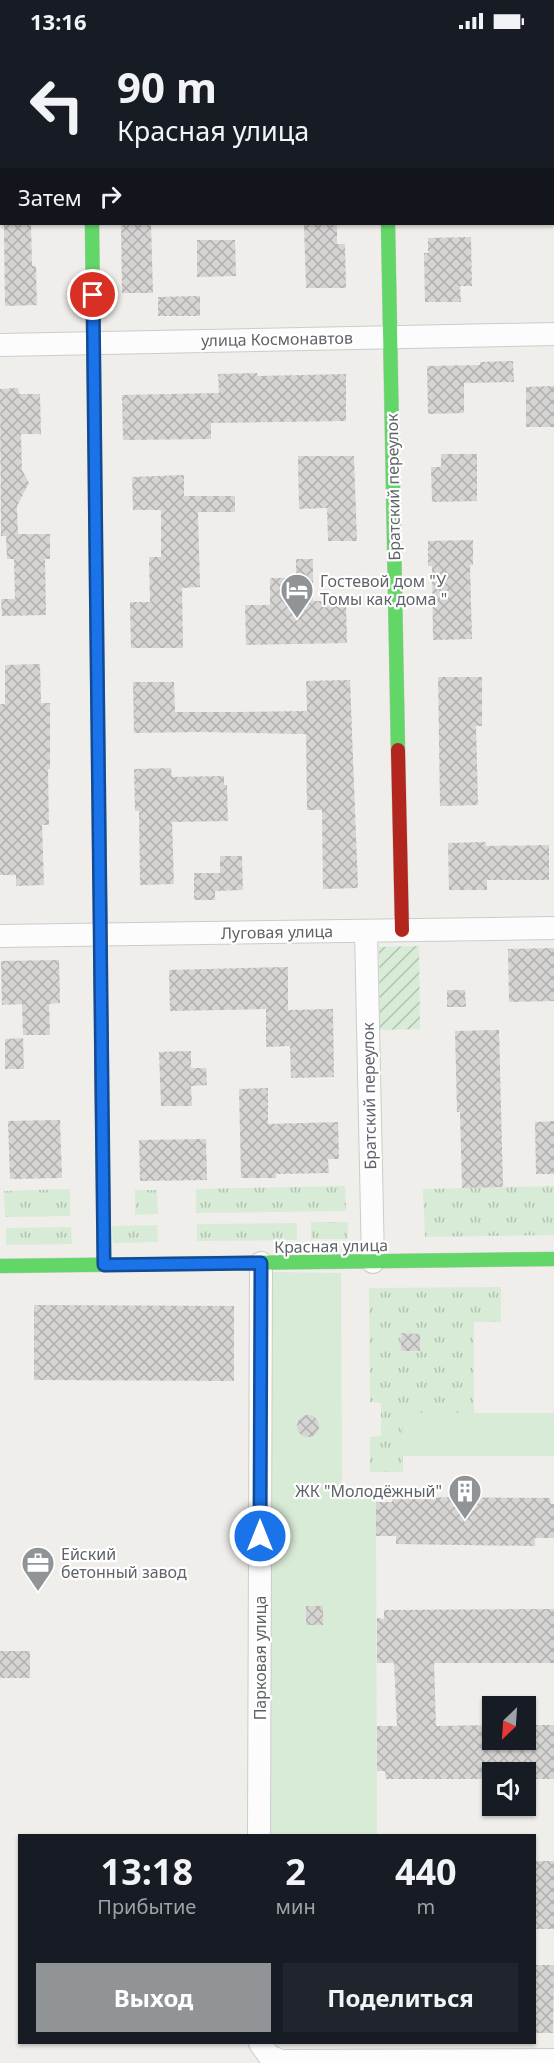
<!DOCTYPE html>
<html lang="ru">
<head>
<meta charset="utf-8">
<style>
	body { margin:0; font-family:"Noto Sans",sans-serif; background:#20242c; color:#f1f3f6; height:100vh; display:flex; flex-direction:column; font-size:22px; white-space:nowrap }
	* { box-sizing:border-box; margin:0 }
	p { font-size:20px; color:#9ea1a6 }
	.icon { flex:none; width:33px; height:33px; fill:none; stroke:currentColor; stroke-width:2; stroke-linecap:round; stroke-linejoin:round }
	.map { position:relative; flex:1; overflow:hidden }
	.details { position:absolute; left:18px; top:1792px; width:518px; height:210px; display:flex; flex-direction:column; background:#171b24; border-radius:0px; box-shadow:0 2px 4px #0004 }
	.details>* { flex:none }
	.hud { position:absolute; left:0px; top:0px; width:555px; height:183px; box-shadow:0 2px 4px #0004; background:#171b24; color:#f1f3f6; overflow:hidden }
	.needle { width:39px; rotate:205deg }
	.buttons { position:absolute; left:482px; top:1654px; display:grid; gap:12px }
	.buttons a { display:grid; place-items:center; width:54px; height:54px; border-radius:0px; background:#171b24; box-shadow:0 2px 4px #0004; font-size:30px }
	.pin { position:absolute; display:grid; place-items:center; width:51px; height:51px; color:#fff; margin:-26px; border:3px solid #fff; border-radius:50%; box-shadow:0 2px 6px #0007 }
	.me { position:absolute; width:66px; margin:-33px; rotate:0deg; stroke-linejoin:round; filter:drop-shadow(0 0 4px #0008) }
	.turn { display:flex; align-items:center; gap:21px; height:126px; padding:0 18px; font-size:27px }
	.turn .icon { width:78px; height:78px; stroke-width:2.5 }
	.turn b { display:block; font-size:42px; line-height:51px }
	.then { display:flex; align-items:center; height:57px; padding:0 18px; background:#0003; gap:12px; font-size:22px }
	.eta { display:flex; justify-content:space-evenly; align-items:center; height:102px; text-align:center }
	.eta b { font-size:36px; font-weight:700; line-height:42px }
	.button { display:flex; gap:12px; margin-top:auto; padding:12px 18px }
	.button a { flex:1; height:69px; border-radius:0px; background:#919496; color:#fff; font-size:24px; font-weight:700; line-height:69px; text-align:center }
	.button a+a { background:#20242c; color:#f1f3f6 }
	.status { display:flex; justify-content:space-between; align-items:center; height:42px; padding:0 30px; background:#171b24; direction:ltr }
	.status svg { height:16px; fill:currentColor }
	.map>svg:first-child { display:block }
</style>
</head>
<body>
<div class="status"><b>13:16</b><svg viewBox="0 0 49 12"><path d="M0 12V9h3v3zM5 12V6h3v6zM10 12V3h3v9zM15 12V0h3v12zM26 1h20v11H26zM47 4h2v5h-2z"/></svg></div>
<div class="map">
<svg width="554" height="2021" viewBox="0 0 554 2021">
	<defs>
		<pattern id="grass-tufts" width="24" height="20" patternUnits="userSpaceOnUse" patternTransform="scale(1.5)"><rect width="24" height="20" fill="#d8ebd6"/><path d="M3 7l-1-3M5 7V3M7 7l1-3M15 17l-1-3M17 17v-4M19 17l1-3" fill="none" stroke="#b2c2b1"/></pattern>
		<pattern id="garden-furrows" width="10" height="10" patternUnits="userSpaceOnUse" patternTransform="scale(1.5)"><rect width="10" height="10" fill="#d8ebd6"/><path d="M-1 1l2-2M0 10L10 0M9 11l2-2" fill="none" stroke="#b2c2b1"/></pattern>
		<pattern id="building-cross-hatch" width="8" height="8" patternUnits="userSpaceOnUse" patternTransform="scale(1.5)"><rect width="8" height="8" fill="#d6d5d3"/><path d="M0 0l8 8M0 8l8-8" fill="none" stroke="#b1b0af"/></pattern>
	</defs>
	<rect width="100%" height="100%" fill="#efeeea"/>
	<!-- grass -->
	<g fill="url(#grass-tufts)">
		<polygon points="345,1144 346,1169 196,1171 196,1147"/>
		<polygon points="554,1144 554,1193 425,1195 423,1147"/>
		<polygon points="70,1147 70,1174 5,1175 4,1149"/>
		<polygon points="135,1148 157,1148 158,1172 135,1173"/>
		<rect x="311" y="1180" width="37" height="17"/>
		<polygon points="297,1181 297,1198 197,1199 197,1182"/>
		<polygon points="157,1183 158,1200 113,1201 112,1184"/>
		<polygon points="71,1185 72,1202 6,1203 6,1186"/>
		<polygon points="501,1245 501,1280 474,1280 474,1371 403,1371 403,1430 370,1430 370,1395 381,1394 381,1361 370,1360 369,1246"/>
	</g>
	<!-- park -->
	<g fill="#d8ebd6">
		<polygon points="271,1230 341,1231 342,1445 376,1446 377,1794 271,1794"/>
		<rect x="403" y="1371" width="151" height="43"/>
	</g>
	<!-- garden -->
	<polygon fill="url(#garden-furrows)" points="419,904 420,987 380,988 379,905"/>
	<!-- building -->
	<g fill="url(#building-cross-hatch)">
		<polygon points="4,182 31,182 32,224 36,224 37,263 5,264"/>
		<polygon points="121,182 151,182 153,251 122,251"/>
		<polygon points="304,182 337,182 337,202 345,202 346,246 306,246"/>
		<polygon points="471,195 472,244 460,244 461,260 425,260 424,211 428,211 428,196"/>
		<polygon points="197,198 235,198 236,234 197,235"/>
		<polygon points="200,254 200,274 158,274 158,255"/>
		<polygon points="513,319 514,340 464,341 464,371 428,372 427,324 480,323 480,320"/>
		<polygon points="257,331 258,334 346,332 346,379 211,381 211,397 123,398 122,353 219,351 218,332"/>
		<polygon points="554,344 554,385 526,385 526,345"/>
		<polygon points="18,346 19,352 40,352 41,392 21,392 22,428 29,441 17,464 18,492 50,492 50,517 45,517 46,573 2,574 1,557 15,557 14,517 7,517 6,494 1,494 0,347"/>
		<polygon points="441,412 477,412 477,459 432,460 431,425 441,425"/>
		<polygon points="298,414 354,414 357,499 328,499 327,466 299,467"/>
		<polygon points="184,433 184,454 235,454 235,470 198,470 200,545 182,546 183,606 131,606 130,560 150,560 149,515 161,515 161,468 133,468 132,435"/>
		<polygon points="473,498 473,523 470,523 472,597 433,598 432,524 428,524 428,499"/>
		<polygon points="296,517 313,517 313,559 346,559 347,601 246,603 245,563 270,563 270,536 296,536"/>
		<polygon points="40,622 41,661 50,661 50,727 48,727 49,783 42,783 44,843 16,844 16,833 0,833 0,662 5,662 5,623"/>
		<polygon points="438,635 482,635 482,684 476,684 478,763 440,764"/>
		<polygon points="350,638 358,846 323,847 322,768 307,768 306,692 201,690 134,691 133,640 174,640 175,670 236,670 307,669 306,639"/>
		<polygon points="171,726 172,735 224,734 224,743 227,743 228,779 172,780 174,842 140,843 139,769 135,769 134,727"/>
		<polygon points="486,800 486,804 549,803 549,838 487,838 487,848 449,848 448,801"/>
		<polygon points="220,814 242,814 243,848 215,849 215,858 194,858 194,831 220,831"/>
		<polygon points="554,906 554,959 509,960 508,907"/>
		<polygon points="59,918 60,961 49,962 50,993 23,993 22,962 2,963 1,919"/>
		<polygon points="288,925 288,968 333,967 334,1035 291,1036 290,1004 266,1005 266,967 170,969 169,928"/>
		<polygon points="447,948 465,948 466,965 447,965"/>
		<polygon points="499,988 503,1145 462,1146 460,1070 457,1070 455,989"/>
		<polygon points="23,996 24,1027 5,1027 5,997"/>
		<polygon points="191,1009 191,1026 206,1026 207,1043 191,1044 192,1064 161,1064 159,1010"/>
		<polygon points="268,1046 268,1082 338,1080 339,1117 328,1117 329,1131 276,1132 276,1136 241,1136 239,1047"/>
		<polygon points="60,1078 62,1136 10,1137 8,1079"/>
		<polygon points="554,1079 554,1132 536,1132 535,1080"/>
		<polygon points="206,1097 207,1138 140,1139 139,1098"/>
		<polygon points="34,1263 234,1264 234,1339 34,1338"/>
		<polygon points="401,1291 420,1292 420,1309 401,1309"/>
		<circle cx="308" cy="1384" r="11"/>
		<polygon points="392,1455 550,1456 551,1462 554,1462 554,1496 535,1496 535,1504 396,1502 396,1494 376,1494 376,1460 392,1460"/>
		<rect x="306" y="1564" width="17" height="19"/>
		<polygon points="554,1567 554,1621 434,1621 436,1684 492,1683 492,1698 525,1698 525,1683 554,1683 554,1737 533,1737 532,1731 492,1731 492,1737 386,1737 385,1729 377,1729 377,1684 397,1684 394,1621 377,1621 377,1576 384,1577 384,1568"/>
		<rect x="0" y="1609" width="30" height="27"/>
		<rect x="534" y="1819" width="20" height="68"/>
		<polygon points="534,1923 554,1923 553,1991 535,1991"/>
	</g>
	<g fill="none" stroke-linecap="round" stroke-linejoin="round">
		<defs>
			<g id="street">
				<polyline points="90,0 90,2"/>
				<polyline points="385,0 385,2"/>
				<polyline points="0,303 554,292"/>
				<polyline points="366,889 373,1220"/>
				<polyline points="0,894 554,886"/>
				<polyline points="259,1794 261,1221"/>
				<polyline points="260,2001 269,2014 281,2019 554,2018"/>
			</g>
			<g id="fast">
				<polyline points="92,182 100,854"/>
				<polyline points="388,182 398,708"/>
				<polyline points="102,1071 104,1223"/>
				<polyline points="0,1224 554,1217"/>
			</g>
			<g id="jam">
				<polyline points="398,708 402,888"/>
				<polyline points="100,854 102,1071"/>
			</g>
		</defs>
		<!-- street casing -->
		<use href="#street" stroke="#cbcccc" stroke-width="24"/>
		<!-- fast casing -->
		<use href="#fast" stroke="#cacacb" stroke-width="15"/>
		<!-- jam casing -->
		<use href="#jam" stroke="#cacacb" stroke-width="15"/>
		<!-- street -->
		<use href="#street" stroke="#fdfcfc" stroke-width="22"/>
		<!-- fast -->
		<use href="#fast" stroke="#63d668" stroke-width="14"/>
		<!-- jam -->
		<use href="#jam" stroke="#b3261e" stroke-width="14"/>
	</g>
	<g fill="none" stroke-linecap="round" stroke-linejoin="round">
		<defs>
			<polyline id="route" points="93,253 104,1223 261,1221 260,1494"/>
		</defs>
		<!-- route casing -->
		<use href="#route" stroke="#114b97" stroke-width="15"/>
		<!-- route -->
		<use href="#route" stroke="#1a73e8" stroke-width="10"/>
	</g>
	<!-- icons -->
	<defs>
		<symbol id="hotel-pin" viewBox="-11 -11 22 30"><path d="M0 17L-7.5 6A9.5 9.5 0 1 1 7.5 6Z" fill="#919496" stroke="#fff"/><path d="M-6-4.5h1.5V1H6V5H4.5V3h-9V5H-6ZM-4 0a1.8 1.8 0 1 1 3.6 0ZM.5 0V-2.5h3Q6-2.5 6 0Z" fill="#fff"/></symbol>
		<symbol id="building-pin" viewBox="-11 -11 22 30"><path d="M0 17L-7.5 6A9.5 9.5 0 1 1 7.5 6Z" fill="#919496" stroke="#fff"/><path d="M-4-6H4V6H1V3H-1V6H-4ZM-2.5-4.3h1.7v1.8h-1.7ZM.8-4.3h1.7v1.8H.8ZM-2.5-1h1.7V.8h-1.7ZM.8-1h1.7V.8H.8Z" fill="#fff"/></symbol>
		<symbol id="office-pin" viewBox="-11 -11 22 30"><path d="M0 17L-7.5 6A9.5 9.5 0 1 1 7.5 6Z" fill="#919496" stroke="#fff"/><path d="M-6-3h4V-5.5h4V-3h4V5H-6ZM-1-4.5V-3h2v-1.5ZM-6 0V1H6V0Z" fill="#fff"/></symbol>
	</defs>
	<g fill-rule="evenodd">
		<use href="#hotel-pin" x="278" y="529" width="38" height="52"/>
		<use href="#building-pin" x="446" y="1430" width="38" height="52"/>
		<use href="#office-pin" x="19" y="1502" width="38" height="52"/>
	</g>
	<g text-anchor="middle" dominant-baseline="central" stroke-width="4.5" stroke-linejoin="round" paint-order="stroke">
		<!-- street labels -->
		<g font-size="16" fill="#5f6368" stroke="#fff">
			<text transform="translate(277 297) rotate(-1)">улица Космонавтов</text>
			<text transform="translate(393 445) rotate(-91)">Братский переулок</text>
			<text transform="translate(277 890) rotate(-1)">Луговая улица</text>
			<text transform="translate(369 1054) rotate(-91)">Братский переулок</text>
			<text transform="translate(331 1204) rotate(-1)">Красная улица</text>
			<text transform="translate(260 1616) rotate(-90)">Парковая улица</text>
		</g>
		<!-- poi labels -->
		<g font-size="16" fill="#5f6368" stroke="#fff" text-anchor="start">
			<text x="320" y="539">Гостевой дом "У<tspan x="320" dy="18">Томы как дома "</tspan></text>
			<text x="442" y="1449" text-anchor="end">ЖК "Молодёжный"</text>
			<text x="61" y="1512">Ейский<tspan x="61" dy="18">бетонный завод</tspan></text>
		</g>
	</g>
</svg>
<div class="buttons">
<a><svg class="needle" viewBox="-14 -14 28 28"><path d="M0-13l5 13h-10z" fill="#e53935"/><path d="M0 13l5-13h-10z" fill="#9ea1a6"/></svg></a>
<a><svg class="icon" aria-label="sound" viewBox="0 0 24 24"><path d="M4 9h4l5-4v14l-5-4H4zM17 9q2 3 0 6"/></svg></a>
</div>
<div class="pin" style="left:93px;top:253px;background:#d93025"><svg class="icon" aria-label="arrive" viewBox="0 0 24 24"><path d="M6 21V4h12l-3 4 3 4H6"/></svg></div>
<svg class="me" style="left:260px;top:1494px" viewBox="-20 -20 40 40"><circle r="17" fill="#1a73e8" stroke="#fff" stroke-width="3"/><path d="M0-11L8 9 0 5-8 9z" fill="#fff"/></svg>
<div class="hud">
<div class="turn"><svg class="icon" aria-label="left" viewBox="0 0 24 24"><path d="M17 20v-9H6M10 6l-5 5 5 5"/></svg><div><b>90 m</b>Красная улица</div></div>
<div class="then">Затем<svg class="icon" aria-label="right" viewBox="0 0 24 24"><path d="M7 20v-9h11M14 6l5 5-5 5"/></svg></div>
</div>
<section class="details">
<div class="eta">
<div><b>13:18</b><p>Прибытие</p></div>
<div><b>2</b><p>мин</p></div>
<div><b>440</b><p>m</p></div>
</div>
<div class="button"><a>Выход</a><a>Поделиться</a></div>
</section>
</div>
</body>
</html>
